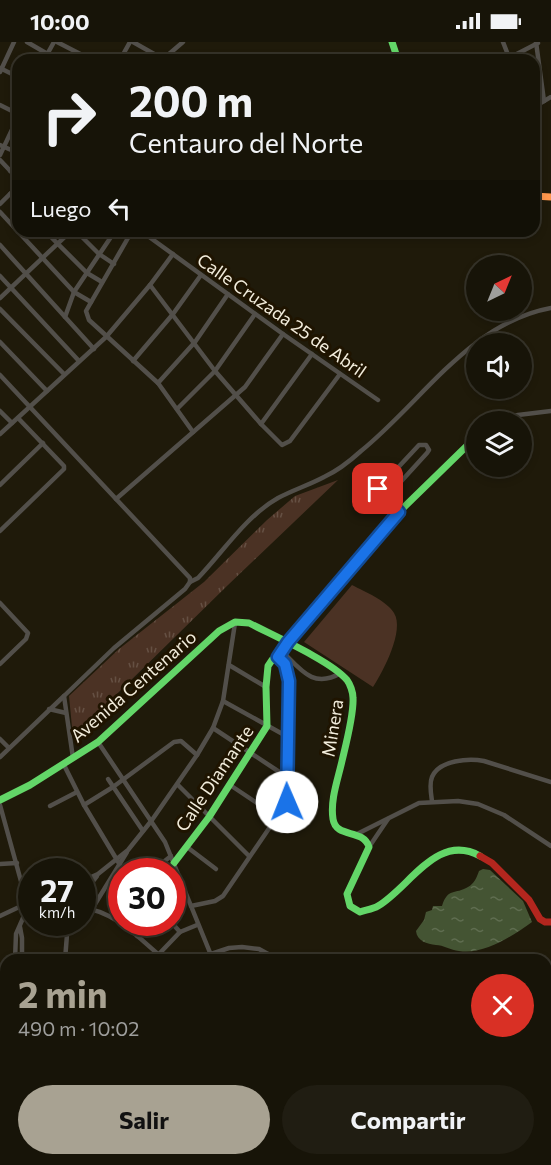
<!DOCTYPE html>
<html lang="es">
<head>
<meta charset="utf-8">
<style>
	body { margin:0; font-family:Commissioner,sans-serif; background:#201d12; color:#f1f3f6; height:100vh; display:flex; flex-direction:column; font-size:22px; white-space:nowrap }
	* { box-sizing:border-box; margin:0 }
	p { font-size:20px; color:#9e9e9c }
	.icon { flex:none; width:33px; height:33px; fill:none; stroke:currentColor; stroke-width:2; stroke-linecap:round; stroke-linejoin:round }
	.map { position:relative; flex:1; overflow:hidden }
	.drawer { position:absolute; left:0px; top:912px; width:552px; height:212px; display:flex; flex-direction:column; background:#171408; border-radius:18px 18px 0 0; box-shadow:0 3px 9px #0003,0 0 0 2px #363329 }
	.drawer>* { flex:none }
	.hud { position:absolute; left:12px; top:12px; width:528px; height:183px; border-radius:18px; box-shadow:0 3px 9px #0003,0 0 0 2px #363329; background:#171408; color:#f1f3f6; overflow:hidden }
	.needle { width:39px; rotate:43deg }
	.fabs { position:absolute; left:466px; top:213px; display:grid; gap:12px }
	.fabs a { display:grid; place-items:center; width:66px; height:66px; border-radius:50%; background:#171408; box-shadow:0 3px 9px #0003,0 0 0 2px #363329; font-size:30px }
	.speed { position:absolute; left:18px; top:816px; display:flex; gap:12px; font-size:30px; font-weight:700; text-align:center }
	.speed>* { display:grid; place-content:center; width:78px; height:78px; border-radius:50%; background:#171408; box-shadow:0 3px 9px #0003,0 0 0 2px #363329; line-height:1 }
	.speed small { font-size:15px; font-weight:400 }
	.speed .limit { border:9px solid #d22; background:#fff; color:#111 }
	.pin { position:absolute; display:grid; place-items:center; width:51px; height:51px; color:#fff; margin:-26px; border-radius:12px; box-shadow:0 3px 9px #0006 }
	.me { position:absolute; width:66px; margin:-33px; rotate:359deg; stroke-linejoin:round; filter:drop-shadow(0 0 4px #0008) }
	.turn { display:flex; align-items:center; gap:21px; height:126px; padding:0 18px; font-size:27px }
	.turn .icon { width:78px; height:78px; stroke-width:2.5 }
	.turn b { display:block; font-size:42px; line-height:51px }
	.then { display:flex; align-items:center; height:57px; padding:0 18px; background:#0003; gap:12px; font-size:22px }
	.round { display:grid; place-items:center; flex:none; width:63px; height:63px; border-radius:32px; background:#201d12 }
	.overview { display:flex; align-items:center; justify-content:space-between; height:102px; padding:0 18px }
	h1 { font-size:36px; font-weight:700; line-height:45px; color:#a8a292 }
	.cta { display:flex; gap:12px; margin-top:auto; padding:12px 18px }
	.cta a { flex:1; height:69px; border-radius:36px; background:#a8a292; color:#111; font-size:24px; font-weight:700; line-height:69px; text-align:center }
	.cta a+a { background:#201d12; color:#f1f3f6 }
	.status { display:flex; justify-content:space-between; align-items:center; height:42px; padding:0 30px; background:#171408; direction:ltr }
	.status svg { height:16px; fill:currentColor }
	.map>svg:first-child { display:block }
</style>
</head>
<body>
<div class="status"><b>10:00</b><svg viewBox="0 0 49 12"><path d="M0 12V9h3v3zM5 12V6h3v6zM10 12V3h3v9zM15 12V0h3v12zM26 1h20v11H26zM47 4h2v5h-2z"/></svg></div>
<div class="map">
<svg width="551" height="1123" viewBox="0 0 551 1123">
	<defs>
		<pattern id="park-tufts" width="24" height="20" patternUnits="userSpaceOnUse" patternTransform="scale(1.5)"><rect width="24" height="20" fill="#4b3224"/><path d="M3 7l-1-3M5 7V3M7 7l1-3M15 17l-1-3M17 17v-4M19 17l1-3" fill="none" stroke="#655043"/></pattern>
		<pattern id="water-ripples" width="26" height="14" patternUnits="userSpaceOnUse" patternTransform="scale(1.5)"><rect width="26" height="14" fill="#445433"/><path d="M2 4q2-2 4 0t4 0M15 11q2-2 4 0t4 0" fill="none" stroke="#5f6d50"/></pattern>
	</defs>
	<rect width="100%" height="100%" fill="#1f1a0a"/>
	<!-- park -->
	<polygon fill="url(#park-tufts)" points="338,438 228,543 73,695 69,654 119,607 204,540 267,478 295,454"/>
	<!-- garden -->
	<path fill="#4b3224" d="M352,543C365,550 386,558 394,571C405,588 383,630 373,645L304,600Z"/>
	<!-- water -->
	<path fill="url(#water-ripples)" d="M483,827L490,828L523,859L532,880C512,894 485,913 459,909C451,908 443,903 436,903C427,902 417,899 416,889L424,878L426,870L432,868L433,864H442C448,845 455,853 468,845C474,842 477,835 479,829Z"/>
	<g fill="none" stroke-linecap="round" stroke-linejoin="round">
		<!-- street -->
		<g stroke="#524f4a" stroke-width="4.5">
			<polyline points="27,0 58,18"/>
			<polyline points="57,0 92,18"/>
			<polyline points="133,0 163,17"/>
			<polyline points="503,0 510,18"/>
			<polyline points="536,0 544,59"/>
			<polyline points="509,16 538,1"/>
			<polyline points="44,18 54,0"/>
			<polyline points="120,18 130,0"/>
			<polyline points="162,18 183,0"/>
			<polyline points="0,26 18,35"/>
			<polyline points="0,30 14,0"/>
			<polyline points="0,63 18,72"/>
			<polyline points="534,65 551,55"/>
			<polyline points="0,103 18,111"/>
			<polyline points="0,113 18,75"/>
			<polyline points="0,118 18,137"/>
			<polyline points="10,129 18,121"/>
			<polyline points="10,152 18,160"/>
			<polyline points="0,162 18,144"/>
			<polyline points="0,170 74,250 91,260"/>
			<polyline points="45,189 87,231 102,240"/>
			<polyline points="76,189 99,212 114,222"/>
			<polyline points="132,189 86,269 89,278 158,341 193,390"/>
			<polyline points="141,189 283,292 378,358"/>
			<polyline points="0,203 94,307"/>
			<polyline points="0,234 79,319"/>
			<polyline points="150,243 215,329 261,382 282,403 290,399 340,332"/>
			<polyline points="0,256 71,189"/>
			<polyline points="0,267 64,332"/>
			<polyline points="65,275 74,250 115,189"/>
			<polyline points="0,300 47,349"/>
			<polyline points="133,319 173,272 201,233"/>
			<polyline points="0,333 190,536 190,540 185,547 114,606 64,654 73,716"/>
			<polyline points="158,341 195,300 228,252"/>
			<polyline points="177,367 215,329 255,272"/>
			<polyline points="0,369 12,381"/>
			<polyline points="495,380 518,373 551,369"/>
			<polyline points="261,382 312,312"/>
			<polyline points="0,392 106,295 150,243 173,212"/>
			<polyline points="0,443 43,401"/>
			<polyline points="386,456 427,411 429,408 426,403 419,403 378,447 379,450 399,470"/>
			<polyline points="116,457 245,345 283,292"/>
			<polyline points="0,489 64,427 64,424 18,376"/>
			<path d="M190,540L198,536C223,510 246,474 278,456C293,448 309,443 324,435C337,429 350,419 361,409C422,360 469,281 551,266"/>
			<polyline points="0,561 28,591 26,597 0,622"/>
			<path d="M282,609C301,628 313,647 341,631"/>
			<polyline points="229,623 266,645"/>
			<polyline points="223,659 288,695"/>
			<polyline points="49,667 66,671"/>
			<polyline points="213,686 287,735"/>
			<polyline points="0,697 9,706"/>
			<polyline points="98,700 165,800 213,918"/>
			<polyline points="0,715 64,654"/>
			<polyline points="64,723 84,763 120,823"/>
			<polyline points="108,737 143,789"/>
			<polyline points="178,743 249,814"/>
			<polyline points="230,743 278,775"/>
			<path d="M432,759C431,752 429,742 432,735C439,718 469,716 484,719L551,740"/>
			<polyline points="0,763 27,861 27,867 16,892 15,918"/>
			<polyline points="84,763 113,745 174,700 181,699 197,713"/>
			<polyline points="50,764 77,750"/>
			<polyline points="357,792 419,761 458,759 478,762 504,773 551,804"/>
			<polyline points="187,805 216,827"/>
			<polyline points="369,805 388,777"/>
			<polyline points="0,822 17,821"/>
			<polyline points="151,830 171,814"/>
			<polyline points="82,839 98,832 128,808 152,778 197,713 213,686 223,659 235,581"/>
			<polyline points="82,853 97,834"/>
			<polyline points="191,864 215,859 223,854 287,760 289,639 285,622 278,615"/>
			<path d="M82,866C112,868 137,894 158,912"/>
			<polyline points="92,867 127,810"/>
			<polyline points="0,874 32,859"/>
			<polyline points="171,880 180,890"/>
			<polyline points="20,885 22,896 22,918"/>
			<polyline points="137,894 151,880"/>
			<polyline points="158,913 180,890 197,883"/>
			<polyline points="65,918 68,880"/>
			<polyline points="126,918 158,913 211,912 229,906 242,905 259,907 279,918"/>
			<polyline points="0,934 6,935"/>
			<polyline points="0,1019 6,1003"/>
			<polyline points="0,1035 6,1021"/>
			<polyline points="0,1065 6,1081"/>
			<polyline points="21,1118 23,1123"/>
			<polyline points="104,1123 107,1118"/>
		</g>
		<!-- fast -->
		<g stroke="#63d668" stroke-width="7">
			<polyline points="392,0 398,18"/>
			<path d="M0,758L30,743L98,700L219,589L235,580L249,581C274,594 331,619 347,638C350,642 353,650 353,656C354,672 346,702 342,719C338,737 330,758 333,777C336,797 363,786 369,805L347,852L350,864L360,870C366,868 373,867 378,864C410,845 437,790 480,814"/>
			<polyline points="174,821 209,775 267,684 266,645 268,624 272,618 278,615 288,600 399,470 477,394"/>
		</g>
		<!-- slow -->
		<polyline stroke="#ff974d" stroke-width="7" points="534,154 551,155"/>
		<!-- jam -->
		<polyline stroke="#b3261e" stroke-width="7" points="480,814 492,821 529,858 540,877 545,880 551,880"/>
	</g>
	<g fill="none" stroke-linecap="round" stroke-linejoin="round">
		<defs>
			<polyline id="route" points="287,760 289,639 285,622 278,615 288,600 399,470 378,447"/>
		</defs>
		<!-- route casing -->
		<use href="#route" stroke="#114b97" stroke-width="15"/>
		<!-- route -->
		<use href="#route" stroke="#1a73e8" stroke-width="10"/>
	</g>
	<g text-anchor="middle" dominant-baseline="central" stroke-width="6" stroke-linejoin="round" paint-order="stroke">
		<!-- street labels -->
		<g font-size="18" fill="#f2ecdb" stroke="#1f1400">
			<text transform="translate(282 273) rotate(35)">Calle Cruzada 25 de Abril</text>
			<text transform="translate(133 644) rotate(-41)">Avenida Centenario</text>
			<text transform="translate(332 686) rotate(-81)">Minera</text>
			<text transform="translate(214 736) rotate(-56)">Calle Diamante</text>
		</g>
	</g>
</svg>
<div class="fabs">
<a><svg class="needle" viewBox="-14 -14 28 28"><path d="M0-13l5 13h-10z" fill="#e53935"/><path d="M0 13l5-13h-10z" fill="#9e9e9c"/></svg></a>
<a><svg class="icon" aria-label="sound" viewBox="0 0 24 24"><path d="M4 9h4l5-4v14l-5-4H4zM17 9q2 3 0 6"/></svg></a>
<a><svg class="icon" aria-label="layers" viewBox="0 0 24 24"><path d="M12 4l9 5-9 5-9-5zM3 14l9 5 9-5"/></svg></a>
</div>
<div class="speed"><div>27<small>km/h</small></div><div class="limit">30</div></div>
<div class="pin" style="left:378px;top:447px;background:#d93025"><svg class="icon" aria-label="arrive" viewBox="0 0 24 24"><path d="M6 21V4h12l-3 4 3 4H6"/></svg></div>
<svg class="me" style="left:287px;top:760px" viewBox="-20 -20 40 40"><circle r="19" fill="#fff"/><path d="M0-13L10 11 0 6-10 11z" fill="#1a73e8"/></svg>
<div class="hud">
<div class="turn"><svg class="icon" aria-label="right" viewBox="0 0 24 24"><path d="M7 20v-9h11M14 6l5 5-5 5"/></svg><div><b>200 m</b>Centauro del Norte</div></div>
<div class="then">Luego<svg class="icon" aria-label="left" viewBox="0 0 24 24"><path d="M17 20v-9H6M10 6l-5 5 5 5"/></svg></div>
</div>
<section class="drawer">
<div class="overview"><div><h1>2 min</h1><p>490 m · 10:02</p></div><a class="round" style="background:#d93025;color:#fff"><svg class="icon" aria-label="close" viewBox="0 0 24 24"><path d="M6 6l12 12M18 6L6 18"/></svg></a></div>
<div class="cta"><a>Salir</a><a>Compartir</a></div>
</section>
</div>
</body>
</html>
